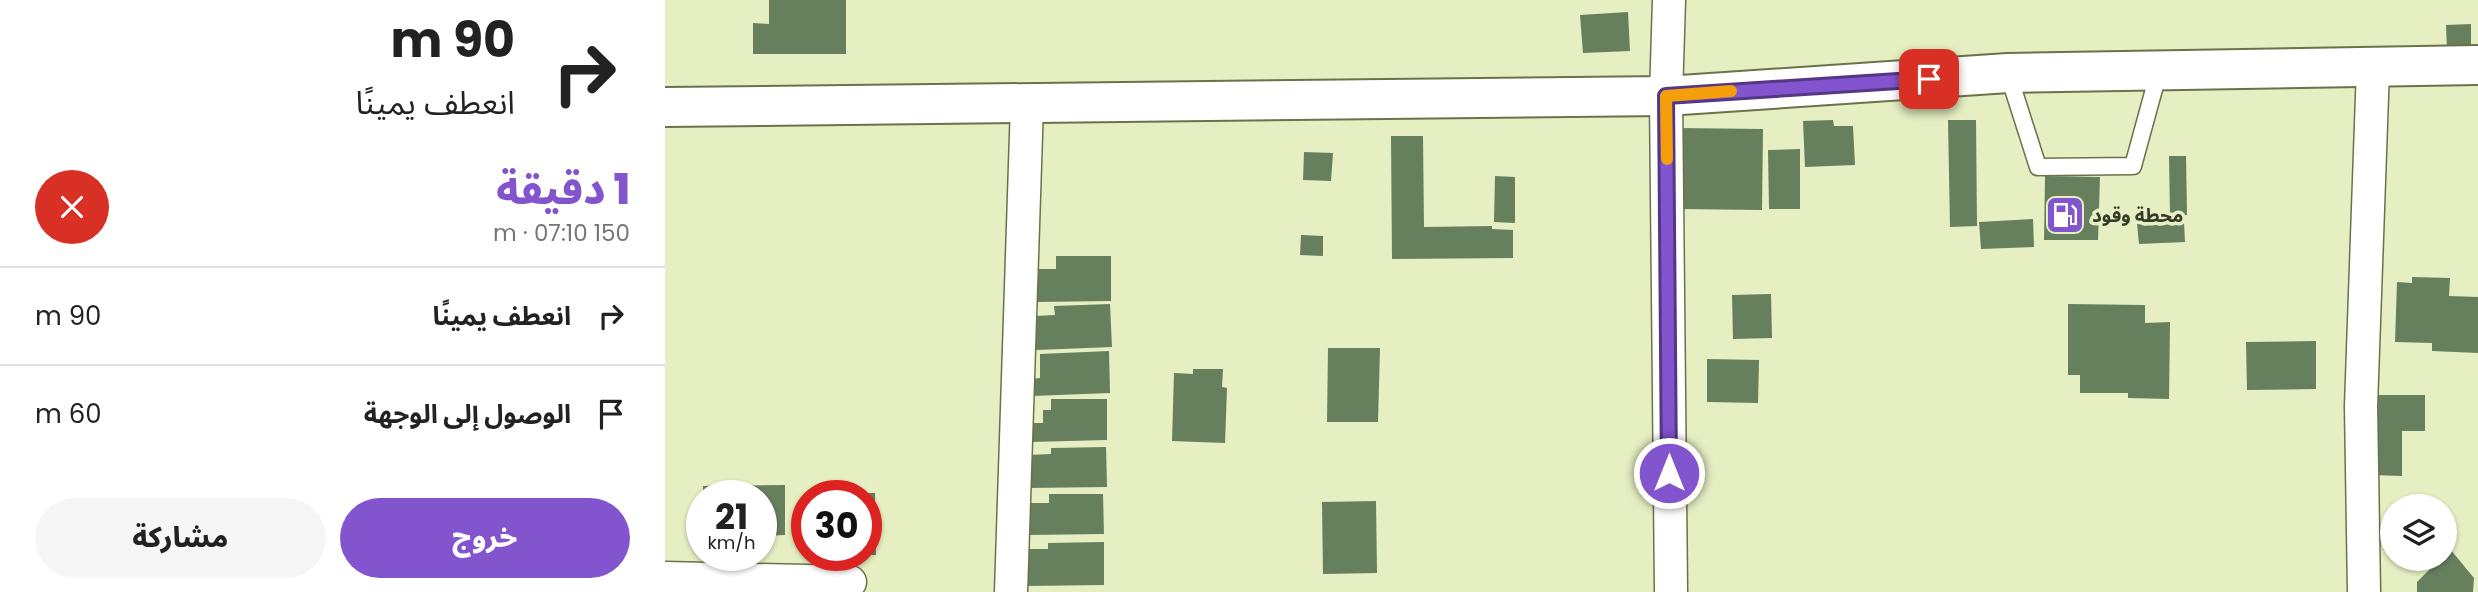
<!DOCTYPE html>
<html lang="ar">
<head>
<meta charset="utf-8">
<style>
	body { margin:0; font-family:Poppins,"Noto Sans Arabic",sans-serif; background:#f6f6f6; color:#222; direction:rtl; height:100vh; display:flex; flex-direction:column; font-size:26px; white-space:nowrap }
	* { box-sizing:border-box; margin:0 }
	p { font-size:23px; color:#767676 }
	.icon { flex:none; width:38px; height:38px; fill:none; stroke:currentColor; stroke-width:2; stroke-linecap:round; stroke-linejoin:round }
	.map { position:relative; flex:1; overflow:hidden; direction:ltr }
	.sheet { display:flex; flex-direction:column; background:#fff; width:665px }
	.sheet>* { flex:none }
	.top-card { background:#fff; color:#222; overflow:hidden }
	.tools { position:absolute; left:1715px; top:494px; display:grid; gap:14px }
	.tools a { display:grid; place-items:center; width:77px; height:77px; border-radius:50%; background:#fff; box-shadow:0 2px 5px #0004; font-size:35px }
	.speed { position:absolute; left:21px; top:480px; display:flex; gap:14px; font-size:35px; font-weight:700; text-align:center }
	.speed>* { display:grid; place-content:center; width:91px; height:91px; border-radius:50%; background:#fff; box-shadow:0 2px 5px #0004; line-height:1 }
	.speed small { font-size:18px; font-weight:400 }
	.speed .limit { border:10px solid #d22; background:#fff; color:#111 }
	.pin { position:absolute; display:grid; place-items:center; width:60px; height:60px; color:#fff; margin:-30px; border-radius:14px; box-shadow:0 4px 10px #0006 }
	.me { position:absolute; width:77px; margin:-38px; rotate:0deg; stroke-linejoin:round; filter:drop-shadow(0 0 5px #0008) }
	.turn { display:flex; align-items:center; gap:24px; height:147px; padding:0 35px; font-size:32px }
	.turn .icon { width:91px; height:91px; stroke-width:2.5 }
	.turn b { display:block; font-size:49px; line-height:60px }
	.round { display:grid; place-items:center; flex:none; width:74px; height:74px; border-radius:37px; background:#f6f6f6 }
	.head { display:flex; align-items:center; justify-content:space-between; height:119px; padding:0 35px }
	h1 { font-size:42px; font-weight:800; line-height:52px; color:#8254cd }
	.primary-button { display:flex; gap:14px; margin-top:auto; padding:14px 35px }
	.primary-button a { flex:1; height:80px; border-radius:42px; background:#8254cd; color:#fff; font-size:28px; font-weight:800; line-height:80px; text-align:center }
	.primary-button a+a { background:#f6f6f6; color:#222 }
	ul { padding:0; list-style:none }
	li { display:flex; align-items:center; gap:21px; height:98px; padding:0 35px; border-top:2px solid #e0e0e0 }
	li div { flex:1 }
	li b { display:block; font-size:26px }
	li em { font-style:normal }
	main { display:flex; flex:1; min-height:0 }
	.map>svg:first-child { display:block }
</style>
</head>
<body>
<main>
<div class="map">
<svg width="1813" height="592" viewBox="0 0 1813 592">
	<rect width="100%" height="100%" fill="#e5efc2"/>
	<!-- building -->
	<g fill="#667f5d">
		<polygon points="104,0 181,0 181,54 88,54 88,23 104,24"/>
		<polygon points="963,12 965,51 918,53 915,15"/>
		<polygon points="1806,24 1806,49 1782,49 1781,25"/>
		<polygon points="1168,120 1169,126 1188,126 1190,165 1140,167 1138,121"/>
		<polygon points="1283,120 1311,120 1312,226 1285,227"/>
		<polygon points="1014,128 1098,129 1097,210 1014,209"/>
		<polygon points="726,136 758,136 759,227 827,226 827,229 848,230 848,258 727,259"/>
		<polygon points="1135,149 1135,209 1104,209 1103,150"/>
		<polygon points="639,152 668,153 666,181 638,180"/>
		<polygon points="1504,156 1521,156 1522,215 1505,216"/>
		<polygon points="830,176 850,177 850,223 829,222"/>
		<polygon points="1380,176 1435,177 1433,240 1379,240"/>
		<polygon points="1368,219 1369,247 1316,249 1314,222"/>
		<polygon points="1519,222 1520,242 1474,244 1472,224"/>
		<polygon points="636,235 658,236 658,256 635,255"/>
		<polygon points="391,256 446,256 446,301 372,302 371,269 391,269"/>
		<polygon points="1747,277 1785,278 1784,296 1813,297 1813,353 1767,351 1767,343 1730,342 1732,282 1747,283"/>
		<polygon points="1106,294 1107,338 1068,339 1067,295"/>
		<polygon points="445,304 447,347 371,350 370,316 390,315 389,306"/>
		<polygon points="1403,304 1480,305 1480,323 1505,322 1504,399 1463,398 1463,393 1415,393 1415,375 1403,375"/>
		<polygon points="1651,341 1651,389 1582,390 1581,342"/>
		<polygon points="663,348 715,348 713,422 662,422"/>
		<polygon points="444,351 445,393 368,396 367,379 375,378 375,354"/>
		<polygon points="1042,359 1094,360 1093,403 1042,402"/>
		<polygon points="528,369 558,369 557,387 562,388 560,443 507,441 509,373 528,374"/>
		<polygon points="1707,395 1760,395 1760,431 1737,431 1737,476 1707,475"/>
		<polygon points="386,399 442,399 442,440 365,442 364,423 378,423 378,410 386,410"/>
		<polygon points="441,447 442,487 363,488 363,455 386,454 386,448"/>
		<polygon points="120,485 120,535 96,536 96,495 38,495 38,486"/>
		<polygon points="190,493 210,493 211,555 201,555 201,495 190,495"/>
		<polygon points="384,494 438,494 439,534 363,535 362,503 384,503"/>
		<polygon points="711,501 712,573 658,574 657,502"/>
		<polygon points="439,542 439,585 360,586 359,549 383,549 383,543"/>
		<polygon points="1785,549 1809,578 1808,592 1752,592 1752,582 1776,558 1780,558 1780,554"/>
	</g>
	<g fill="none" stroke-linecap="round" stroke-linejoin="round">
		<defs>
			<polyline id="lane" points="1343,73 1373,167 1468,166 1494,71"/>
			<g id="street">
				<polyline points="1004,0 1001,96 1006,592"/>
				<polyline points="0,578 185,582"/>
				<polyline points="346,592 362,104"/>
				<polyline points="1699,592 1696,406 1708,68"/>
			</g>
			<polyline id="secondary" points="0,107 1001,96 1343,73 1813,65"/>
		</defs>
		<!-- lane casing -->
		<use href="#lane" stroke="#6a724a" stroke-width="19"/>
		<!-- street casing -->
		<use href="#street" stroke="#6a724a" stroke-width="35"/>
		<!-- secondary casing -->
		<use href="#secondary" stroke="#6a724a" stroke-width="42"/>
		<!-- lane -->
		<use href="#lane" stroke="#fff" stroke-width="16"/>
		<!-- street -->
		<use href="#street" stroke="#fff" stroke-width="32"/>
		<!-- secondary -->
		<use href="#secondary" stroke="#fff" stroke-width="38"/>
	</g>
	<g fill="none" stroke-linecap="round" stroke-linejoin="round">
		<defs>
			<polyline id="route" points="1004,473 1001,96 1264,79"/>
		</defs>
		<!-- route casing -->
		<use href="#route" stroke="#543785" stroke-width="18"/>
		<!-- route -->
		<use href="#route" stroke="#8254cd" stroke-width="12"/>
		<!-- slow -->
		<polyline stroke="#f59e0b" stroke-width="12" points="1002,159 1001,96 1066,91"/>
	</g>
	<!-- icons -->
	<defs>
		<symbol id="fuel-square" viewBox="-11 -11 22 22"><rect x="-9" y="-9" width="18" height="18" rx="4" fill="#8254cd" stroke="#e5efc2"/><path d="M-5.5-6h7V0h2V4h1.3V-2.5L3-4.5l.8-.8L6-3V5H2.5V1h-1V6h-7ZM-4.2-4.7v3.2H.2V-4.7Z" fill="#fff"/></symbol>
	</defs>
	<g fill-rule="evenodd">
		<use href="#fuel-square" x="1378" y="193" width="44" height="44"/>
	</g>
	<g text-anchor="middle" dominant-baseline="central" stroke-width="7" stroke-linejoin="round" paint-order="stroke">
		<!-- poi labels -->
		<g font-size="19" font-weight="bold" fill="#363a29" stroke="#e5efc2" text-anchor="start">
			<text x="1427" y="215">محطة وقود</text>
		</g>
	</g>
</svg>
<div class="tools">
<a><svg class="icon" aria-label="layers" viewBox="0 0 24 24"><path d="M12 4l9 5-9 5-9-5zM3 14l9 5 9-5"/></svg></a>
</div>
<div class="speed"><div>21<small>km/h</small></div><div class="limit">30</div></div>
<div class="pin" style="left:1264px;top:79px;background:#d93025"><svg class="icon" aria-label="arrive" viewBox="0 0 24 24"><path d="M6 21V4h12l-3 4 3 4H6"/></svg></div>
<svg class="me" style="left:1004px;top:473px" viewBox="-20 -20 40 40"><circle r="17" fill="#8254cd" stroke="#fff" stroke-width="3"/><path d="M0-11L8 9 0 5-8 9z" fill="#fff"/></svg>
</div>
<section class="sheet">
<div class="top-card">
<div class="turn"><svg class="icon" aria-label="right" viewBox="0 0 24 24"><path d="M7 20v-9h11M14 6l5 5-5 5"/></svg><div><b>90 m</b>انعطف يمينًا</div></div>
</div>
<div class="head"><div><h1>1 دقيقة</h1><p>150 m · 07:10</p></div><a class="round" style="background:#d93025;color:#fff"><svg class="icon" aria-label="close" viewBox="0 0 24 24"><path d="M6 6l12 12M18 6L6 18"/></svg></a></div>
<ul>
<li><svg class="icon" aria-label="right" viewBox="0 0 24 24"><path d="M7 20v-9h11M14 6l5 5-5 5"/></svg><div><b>انعطف يمينًا</b></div><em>90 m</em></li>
<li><svg class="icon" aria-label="arrive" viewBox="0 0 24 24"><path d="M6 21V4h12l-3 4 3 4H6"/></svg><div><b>الوصول إلى الوجهة</b></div><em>60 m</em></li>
</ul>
<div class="primary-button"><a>خروج</a><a>مشاركة</a></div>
</section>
</main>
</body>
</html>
